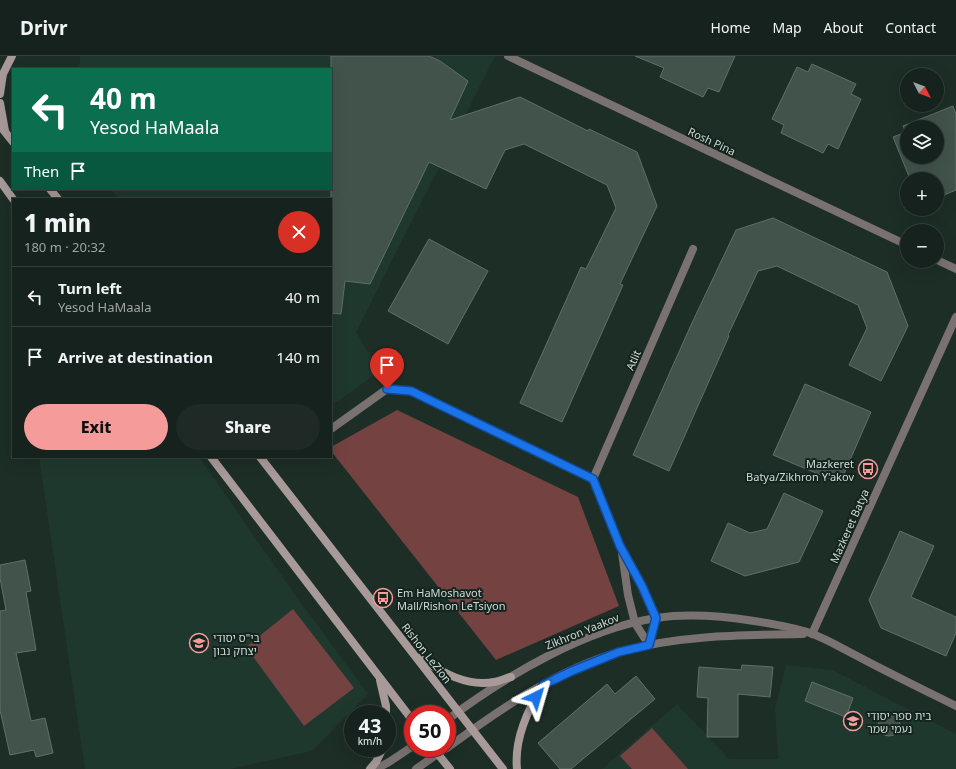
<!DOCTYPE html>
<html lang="en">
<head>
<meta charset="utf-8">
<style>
	body { margin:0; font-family:"Noto Sans","Noto Sans Hebrew",sans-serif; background:#1f2a26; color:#f1f3f6; height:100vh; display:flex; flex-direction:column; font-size:15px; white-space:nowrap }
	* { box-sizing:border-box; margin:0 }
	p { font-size:13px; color:#9ea4a4 }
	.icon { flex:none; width:22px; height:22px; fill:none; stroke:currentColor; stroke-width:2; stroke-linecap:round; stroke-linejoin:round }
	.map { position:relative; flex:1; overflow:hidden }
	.side { position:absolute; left:12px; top:142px; width:320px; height:260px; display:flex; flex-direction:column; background:#16221d; border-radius:0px; box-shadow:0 4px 16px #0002,0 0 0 1px #353f3b }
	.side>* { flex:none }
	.banner { position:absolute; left:12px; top:12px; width:320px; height:122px; border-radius:0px; box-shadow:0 4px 16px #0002,0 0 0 1px #353f3b; background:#0b6e4f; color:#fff; overflow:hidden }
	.needle { width:26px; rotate:132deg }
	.controls { position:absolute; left:900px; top:12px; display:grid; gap:8px }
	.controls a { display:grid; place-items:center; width:44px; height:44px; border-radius:50%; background:#16221d; box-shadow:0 4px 16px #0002,0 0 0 1px #353f3b; font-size:20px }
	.speed { position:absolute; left:344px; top:649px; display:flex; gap:8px; font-size:20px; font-weight:700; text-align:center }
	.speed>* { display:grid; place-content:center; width:52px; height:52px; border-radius:50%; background:#16221d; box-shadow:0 4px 16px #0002,0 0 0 1px #353f3b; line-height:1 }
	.speed small { font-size:10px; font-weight:400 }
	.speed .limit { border:6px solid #d22; background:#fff; color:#111 }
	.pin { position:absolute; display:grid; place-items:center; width:34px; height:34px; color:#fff; margin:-41px -17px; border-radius:50% 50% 50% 0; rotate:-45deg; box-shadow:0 0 4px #0007 }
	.pin .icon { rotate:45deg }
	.me { position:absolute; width:44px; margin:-22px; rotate:40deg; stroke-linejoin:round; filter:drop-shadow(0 0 3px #0008) }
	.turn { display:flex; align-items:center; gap:14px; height:84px; padding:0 12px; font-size:18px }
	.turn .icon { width:52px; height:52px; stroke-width:2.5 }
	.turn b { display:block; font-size:28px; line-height:34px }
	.then { display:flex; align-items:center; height:38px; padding:0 12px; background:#0003; gap:8px; font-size:15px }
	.round { display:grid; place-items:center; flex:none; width:42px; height:42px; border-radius:21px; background:#1f2a26 }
	.head { display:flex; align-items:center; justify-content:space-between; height:68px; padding:0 12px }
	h1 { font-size:24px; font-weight:800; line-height:30px }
	.action { display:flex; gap:8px; margin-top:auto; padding:8px 12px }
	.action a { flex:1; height:46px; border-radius:24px; background:#f59b9a; color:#111; font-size:16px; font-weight:800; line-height:46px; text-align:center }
	.action a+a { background:#1f2a26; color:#f1f3f6 }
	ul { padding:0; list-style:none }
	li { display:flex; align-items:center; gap:12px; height:60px; padding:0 12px; border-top:1px solid #353f3b }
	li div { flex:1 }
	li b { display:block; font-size:15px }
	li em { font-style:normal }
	header { display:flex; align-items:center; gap:24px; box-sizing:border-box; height:56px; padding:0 20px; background:#16221d; border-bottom:1px solid #353f3b }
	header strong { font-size:19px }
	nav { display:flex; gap:22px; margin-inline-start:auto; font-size:14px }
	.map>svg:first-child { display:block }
</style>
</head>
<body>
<header>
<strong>Drivr</strong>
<nav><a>Home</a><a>Map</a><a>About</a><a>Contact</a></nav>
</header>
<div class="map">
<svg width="956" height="713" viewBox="0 0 956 713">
	<rect width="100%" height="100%" fill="#1d2e27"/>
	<!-- built -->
	<g fill="#1f382e">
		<polygon points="80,0 495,0 356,276 380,315 331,350 331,143 119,143 111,133 331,133 331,13 79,13"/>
		<polygon points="39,401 199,401 293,536 368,638 312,695 230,713 85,713"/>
		<polygon points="786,609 832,614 956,678 956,713 602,713 677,648 729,703 778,703 775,652"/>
	</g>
	<!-- green -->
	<g fill="#744241">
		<polygon points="397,354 578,441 619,550 496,604 331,395 331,391"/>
		<polygon points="293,553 354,632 304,670 246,591"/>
		<polygon points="652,672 688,713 632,713 620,700"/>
	</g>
	<!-- building -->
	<g fill="#42534c" stroke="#5e7069" fill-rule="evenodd">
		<polygon points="331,0 429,0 440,5 468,25 450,64 520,41 588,75 589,73 637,96 657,150 620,228 623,229 562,366 520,347 581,211 586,213 616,152 607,129 524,88 505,94 486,133 429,106 370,228 345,225 341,258 331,257"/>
		<polygon points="635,0 735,0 719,36 708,32 703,41 660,21 664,12"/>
		<polygon points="812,8 856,28 851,38 861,43 838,93 828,88 823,97 781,77 784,69 772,63 797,11 808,16"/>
		<path d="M953,50L956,58V134L937,142V123H910L893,81L906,76L903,70ZM907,71H937V101H907Z"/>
		<polygon points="773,162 887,216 908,270 881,325 849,309 867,272 858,249 777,210 758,215 728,279 729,280 669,415 633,399 691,269 736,174"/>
		<polygon points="429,183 488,215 448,288 388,255"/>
		<polygon points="805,328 871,356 840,427 773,399"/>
		<polygon points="784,437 823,455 799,506 745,520 711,505 728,467 750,477 767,473"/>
		<polygon points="900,475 934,490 911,541 956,561 956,577 946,600 881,572 869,544"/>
		<polygon points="25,504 31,535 26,536 36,594 16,597 31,665 45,662 53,697 36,701 34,694 10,699 0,654 0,555 6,554 0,522 0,509"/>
		<polygon points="742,609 773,611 770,641 738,638 738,681 707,681 708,642 697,641 699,611 741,614"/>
		<polygon points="636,620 655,643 571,713 560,713 538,687 607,628 615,638"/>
		<polygon points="812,626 853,642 846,661 805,645"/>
		<circle cx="889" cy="669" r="11"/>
	</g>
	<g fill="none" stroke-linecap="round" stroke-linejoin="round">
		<!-- pedestrian -->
		<g stroke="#7a7171" stroke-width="8">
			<polyline points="508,0 907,189"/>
			<polyline points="937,204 956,213"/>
		</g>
		<!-- minor -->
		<g stroke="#7a7171" stroke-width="8">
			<polyline points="331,373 387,333 411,335 593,423 620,490 642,530 656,562 649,589"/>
			<polyline points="593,423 693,193"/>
			<polyline points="622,497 628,539 635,567 649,589"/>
			<polyline points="812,578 956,261"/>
			<path d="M447,664C504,621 586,572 657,562C689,557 722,560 754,565C773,568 792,571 810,577C827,583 843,593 859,601C891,618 924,634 956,650"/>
			<path d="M447,692C499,654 556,614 619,596C678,579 742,579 803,578"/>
			<polyline points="376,713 389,706 413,690"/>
			<polyline points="416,713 446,692"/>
		</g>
		<!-- secondary -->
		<g stroke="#a89a99" stroke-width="8">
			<polyline points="0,38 3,18 12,0"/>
			<polyline points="0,47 5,75"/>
			<polyline points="2,72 13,86"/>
			<polyline points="0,125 13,143"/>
			<polyline points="50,133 58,143"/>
			<polyline points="211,401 413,665"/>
			<polyline points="260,401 503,713"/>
			<path d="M419,602C442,616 466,631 494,626C500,625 506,622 511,621"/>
			<polyline points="380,624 386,650 386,658"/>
			<polyline points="387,669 387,673"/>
			<polyline points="433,692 450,713"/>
			<polyline points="370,713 376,706 383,692"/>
			<path d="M517,713C514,684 528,653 543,629"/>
		</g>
	</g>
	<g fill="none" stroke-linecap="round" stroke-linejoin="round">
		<defs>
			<polyline id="route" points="387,333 411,335 593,423 620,490 642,530 656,562 649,589 619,596 572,615 543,629 536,641"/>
		</defs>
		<!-- route casing -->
		<use href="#route" stroke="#114b97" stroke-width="10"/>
		<!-- route -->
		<use href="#route" stroke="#1a73e8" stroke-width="7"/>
	</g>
	<!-- icons -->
	<defs>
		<symbol id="bus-ring" viewBox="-11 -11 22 22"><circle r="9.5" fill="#14241e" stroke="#f59b9a" stroke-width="1.5"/><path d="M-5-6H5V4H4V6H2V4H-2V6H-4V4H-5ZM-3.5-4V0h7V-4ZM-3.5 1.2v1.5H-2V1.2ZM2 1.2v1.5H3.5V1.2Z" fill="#f59b9a"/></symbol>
		<symbol id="school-ring" viewBox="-11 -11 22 22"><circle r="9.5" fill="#14241e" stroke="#f59b9a" stroke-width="1.5"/><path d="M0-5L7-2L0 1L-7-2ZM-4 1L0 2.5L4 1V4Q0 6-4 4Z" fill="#f59b9a"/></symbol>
	</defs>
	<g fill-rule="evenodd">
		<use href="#bus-ring" x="857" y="402" width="22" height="22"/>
		<use href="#bus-ring" x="372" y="531" width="22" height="22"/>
		<use href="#school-ring" x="188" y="576" width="22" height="22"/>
		<use href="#school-ring" x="842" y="654" width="22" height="22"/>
	</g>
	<g text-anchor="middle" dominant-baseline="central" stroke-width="4" stroke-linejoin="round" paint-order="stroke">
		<!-- street labels -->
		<g font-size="11" fill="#cfd9d5" stroke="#14241e">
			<text transform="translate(712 85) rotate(25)">Rosh Pina</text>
			<text transform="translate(633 304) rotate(-67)">Atlit</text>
			<text transform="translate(849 470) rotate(-66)">Mazkeret Batya</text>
			<text transform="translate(582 575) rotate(-22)">Zikhron Yaakov</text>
			<text transform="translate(427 597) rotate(52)">Rishon LeZion</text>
		</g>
		<!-- poi labels -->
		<g font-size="11" fill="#cfd9d5" stroke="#14241e" text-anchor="start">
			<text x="854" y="407" text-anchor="end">Mazkeret<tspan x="854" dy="13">Batya/Zikhron Y'akov</tspan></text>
			<text x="397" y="536">Em HaMoshavot<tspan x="397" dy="13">Mall/Rishon LeTsiyon</tspan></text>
			<text x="213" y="581">בי"ס יסודי<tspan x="213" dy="13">יצחק נבון</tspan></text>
			<text x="867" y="659">בית ספר יסודי<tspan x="867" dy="13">נעמי שמר</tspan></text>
		</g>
	</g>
</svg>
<div class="controls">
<a><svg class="needle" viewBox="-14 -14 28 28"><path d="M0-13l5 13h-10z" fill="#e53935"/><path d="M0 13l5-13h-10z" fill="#9ea4a4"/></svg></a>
<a><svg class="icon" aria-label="layers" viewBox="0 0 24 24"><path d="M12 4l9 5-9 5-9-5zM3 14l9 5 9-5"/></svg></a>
<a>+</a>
<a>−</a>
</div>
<div class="speed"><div>43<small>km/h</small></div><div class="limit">50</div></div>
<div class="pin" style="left:387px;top:333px;background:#d93025"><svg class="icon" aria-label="arrive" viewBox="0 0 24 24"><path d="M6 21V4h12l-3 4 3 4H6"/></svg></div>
<svg class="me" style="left:536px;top:641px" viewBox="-20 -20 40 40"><path d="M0-17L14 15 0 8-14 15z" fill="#1a73e8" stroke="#fff" stroke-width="4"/></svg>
<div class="banner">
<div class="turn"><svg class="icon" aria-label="left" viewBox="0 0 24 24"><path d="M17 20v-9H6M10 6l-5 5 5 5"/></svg><div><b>40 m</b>Yesod HaMaala</div></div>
<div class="then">Then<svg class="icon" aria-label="arrive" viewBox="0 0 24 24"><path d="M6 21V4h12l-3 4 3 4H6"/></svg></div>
</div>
<section class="side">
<div class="head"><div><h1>1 min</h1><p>180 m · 20:32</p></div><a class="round" style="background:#d93025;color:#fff"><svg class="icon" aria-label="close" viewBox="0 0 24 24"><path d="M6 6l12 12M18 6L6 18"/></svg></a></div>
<ul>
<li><svg class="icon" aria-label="left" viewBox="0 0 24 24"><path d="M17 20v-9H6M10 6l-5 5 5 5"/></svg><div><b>Turn left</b><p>Yesod HaMaala</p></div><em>40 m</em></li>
<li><svg class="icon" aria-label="arrive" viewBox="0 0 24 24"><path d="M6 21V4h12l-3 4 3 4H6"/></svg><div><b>Arrive at destination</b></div><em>140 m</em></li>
</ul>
<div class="action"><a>Exit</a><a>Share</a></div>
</section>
</div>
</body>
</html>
